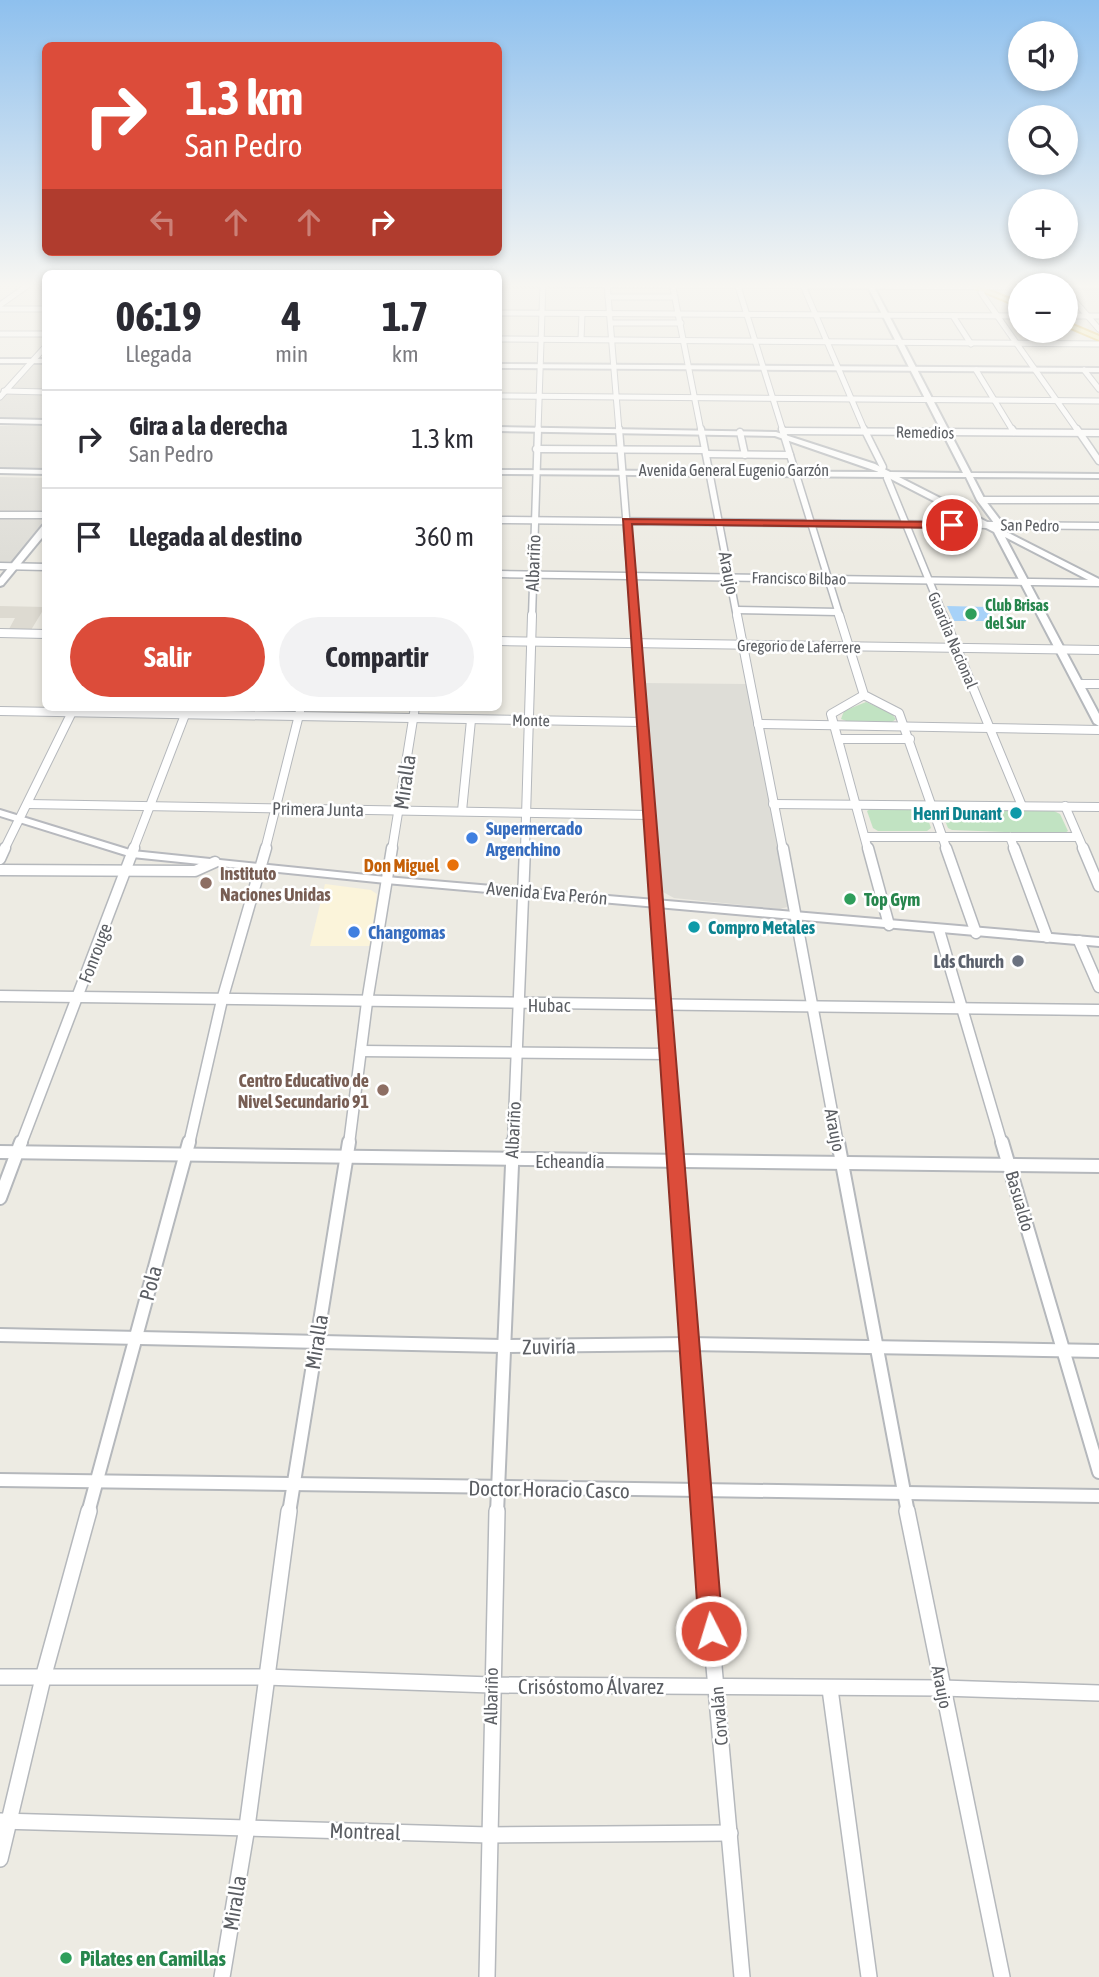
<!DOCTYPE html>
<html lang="es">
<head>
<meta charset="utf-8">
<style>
	body { margin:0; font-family:"Asap Condensed",sans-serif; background:#f2f2f3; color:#2b2b33; height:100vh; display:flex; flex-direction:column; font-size:26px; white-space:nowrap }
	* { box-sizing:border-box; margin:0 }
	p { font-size:23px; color:#7c7c81 }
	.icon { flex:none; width:38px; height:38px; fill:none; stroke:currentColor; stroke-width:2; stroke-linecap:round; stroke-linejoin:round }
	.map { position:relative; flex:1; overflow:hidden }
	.panel { position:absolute; left:42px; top:270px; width:460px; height:441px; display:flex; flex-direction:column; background:#fff; border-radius:10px; box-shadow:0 4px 10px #0003 }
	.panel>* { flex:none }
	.hud { position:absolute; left:42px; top:42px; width:460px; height:214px; border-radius:10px; box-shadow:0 4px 10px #0003; background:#dc4c3a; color:#fff; overflow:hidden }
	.fabs { position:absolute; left:1008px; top:21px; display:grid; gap:14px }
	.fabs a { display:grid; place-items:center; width:70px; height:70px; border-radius:50%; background:#fff; box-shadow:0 4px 10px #0003; font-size:35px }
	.pin { position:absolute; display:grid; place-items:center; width:60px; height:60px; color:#fff; margin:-30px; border:4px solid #fff; border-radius:50%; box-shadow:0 2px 7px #0007 }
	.me { position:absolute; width:77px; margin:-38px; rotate:355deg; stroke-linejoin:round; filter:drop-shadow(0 0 5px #0008) }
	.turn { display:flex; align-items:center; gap:24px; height:147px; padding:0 28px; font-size:32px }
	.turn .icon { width:91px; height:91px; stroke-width:2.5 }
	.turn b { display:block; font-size:49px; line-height:60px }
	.lanes { display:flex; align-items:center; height:66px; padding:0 28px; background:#0003; justify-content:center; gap:35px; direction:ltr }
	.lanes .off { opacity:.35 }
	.eta { display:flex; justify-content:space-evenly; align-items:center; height:119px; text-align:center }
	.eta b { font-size:42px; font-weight:700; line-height:49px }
	.primary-button { display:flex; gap:14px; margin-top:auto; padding:14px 28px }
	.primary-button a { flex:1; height:80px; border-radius:42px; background:#dc4c3a; color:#fff; font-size:28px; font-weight:700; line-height:80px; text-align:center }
	.primary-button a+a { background:#f2f2f3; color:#2b2b33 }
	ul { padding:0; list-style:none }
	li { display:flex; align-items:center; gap:21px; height:98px; padding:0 28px; border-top:2px solid #e1e1e2 }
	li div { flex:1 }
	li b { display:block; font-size:26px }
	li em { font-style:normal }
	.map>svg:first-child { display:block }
</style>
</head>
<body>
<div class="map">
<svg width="1099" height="1977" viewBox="0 0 1099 1977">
	<rect width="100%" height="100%" fill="#edebe3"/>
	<!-- commercial -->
	<polygon fill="#fbf4da" points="325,884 371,890 377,894 370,946 310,946"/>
	<!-- industrial -->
	<g fill="#deddd7">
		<polygon points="45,364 45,391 10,389 32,365"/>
		<polygon points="45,393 45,421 0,421 0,400 5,395"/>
		<polygon points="0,426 45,426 45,472 0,471"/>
		<polygon points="0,477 45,478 45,515 0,514"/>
		<polygon points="0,517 45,519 11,563 0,566"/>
		<polygon points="643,683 747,684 789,900 787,907 780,909 674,898 663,892"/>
	</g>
	<!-- education -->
	<polygon fill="#dddad1" points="0,606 45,607 31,630 9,629 15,618 0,618"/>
	<!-- green -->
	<g fill="#c1e3c2">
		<polygon points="866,702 891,713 896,719 892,722 849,722 841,719 844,711"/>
		<polygon points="872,808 920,809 925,811 931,828 927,831 878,831 873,828 867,811"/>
		<polygon points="943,809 1052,810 1060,814 1068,831 1063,834 952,830 948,828 941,811"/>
	</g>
	<!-- water -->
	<polygon fill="#a7d2f8" points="947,606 988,607 995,621 954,621"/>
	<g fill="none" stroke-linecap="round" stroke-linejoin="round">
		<defs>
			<g id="minor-far5">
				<polyline points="607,283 619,431"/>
				<polyline points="672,283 701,431"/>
				<polyline points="737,283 783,431"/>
				<polyline points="802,283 865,431"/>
				<polyline points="499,284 1020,287"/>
				<polyline points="1066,286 1099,286"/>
				<polyline points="983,289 981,292 984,297 1078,431"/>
				<polyline points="1066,291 1099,329"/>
				<polyline points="608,297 675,297"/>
				<polyline points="0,305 31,283"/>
				<polyline points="0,309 46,309"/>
				<polyline points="499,313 1020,316"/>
				<polyline points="953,316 971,344"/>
				<polyline points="1066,316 1099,316"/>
				<polyline points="611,323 681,323"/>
				<polyline points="0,334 46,334"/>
				<polyline points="499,339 1099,344"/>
				<polyline points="581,339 582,314"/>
				<polyline points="976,370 1013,431"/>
				<polyline points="1084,370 1099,389"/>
				<polyline points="4,391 46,392"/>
				<polyline points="499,396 1099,401"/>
				<polyline points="0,397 46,346"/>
				<polyline points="538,431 543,283"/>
				<polyline points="783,431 791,431"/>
			</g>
			<g id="minor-far4">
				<polyline points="619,429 634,617"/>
				<polyline points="701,429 737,617"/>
				<polyline points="782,429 840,617"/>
				<polyline points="864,429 883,467 881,471"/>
				<polyline points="1012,429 1014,432"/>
				<polyline points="1077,429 1099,461"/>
				<polyline points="783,431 1099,433"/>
				<polyline points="740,432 745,455"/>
				<polyline points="536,449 704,450"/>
				<polyline points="706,454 790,455"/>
				<polyline points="889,475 887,478 944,617"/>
				<polyline points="981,500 1099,500"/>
				<polyline points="0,515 46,515"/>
				<polyline points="499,520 1099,526"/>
				<polyline points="0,566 46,567"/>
				<polyline points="499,574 1099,583"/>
				<polyline points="736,610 838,612"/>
				<polyline points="532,617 538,429"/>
			</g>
			<g id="minor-far3">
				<polyline points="634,615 653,850"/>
				<polyline points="737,615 783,850"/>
				<polyline points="839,615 864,695 899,713 947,850"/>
				<polyline points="943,615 1022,806"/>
				<polyline points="0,633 46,634"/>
				<polyline points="499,641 1099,650"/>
				<polyline points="1079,684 1099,684"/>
				<polyline points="864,695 831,714 868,850"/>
				<polyline points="0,711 642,722"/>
				<polyline points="758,724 1099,730"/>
				<polyline points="839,739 910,739"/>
				<polyline points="28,804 649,815"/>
				<polyline points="773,804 1099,807"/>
				<polyline points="1065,806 1084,850"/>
				<polyline points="462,811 471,720"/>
				<polyline points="865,837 1077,837"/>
				<polyline points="1010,837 1015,850"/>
				<polyline points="4,850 74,708"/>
				<polyline points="133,850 188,707"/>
				<polyline points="265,850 301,707"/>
				<polyline points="392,850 415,707"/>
				<polyline points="525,850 532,615"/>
			</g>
			<g id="minor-far2">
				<polyline points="652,848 674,1144"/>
				<polyline points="783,848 838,1144"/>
				<polyline points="868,848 889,925"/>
				<polyline points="946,848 976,933"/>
				<polyline points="1014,848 1047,937"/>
				<polyline points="1083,848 1099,886"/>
				<polyline points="0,859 5,848"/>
				<polyline points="0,870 195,871 215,862"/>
				<polyline points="939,930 1002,1144"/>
				<polyline points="1079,941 1099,987"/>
				<polyline points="0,996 1099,1010"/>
				<polyline points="361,1051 668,1054"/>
				<polyline points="21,1144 134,848"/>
				<polyline points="189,1144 222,1000 266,848"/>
				<polyline points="349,1144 367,1002 392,848"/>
				<polyline points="513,1144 525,848"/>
			</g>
			<g id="minor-far1">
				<polyline points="674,1142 700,1513"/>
				<polyline points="838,1142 908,1513"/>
				<polyline points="1002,1142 1099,1472"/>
				<path d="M0,1152C366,1158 733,1161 1099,1166"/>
				<polyline points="0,1198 21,1142"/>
				<polyline points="0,1335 502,1346 688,1344 1099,1351"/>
				<path d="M0,1480C366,1483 733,1492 1099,1496"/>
				<polyline points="88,1513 189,1142"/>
				<polyline points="289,1513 349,1142"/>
				<polyline points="497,1513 513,1142"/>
			</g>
			<g id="minor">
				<polyline points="700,1511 742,1977"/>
				<polyline points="907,1511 1002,1977"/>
				<polyline points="0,1677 265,1677 491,1685 942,1688 1099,1693"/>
				<polyline points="830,1689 869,1977"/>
				<polyline points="0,1821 489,1835 730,1833"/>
				<polyline points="0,1859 43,1678 89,1511"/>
				<polyline points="222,1977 247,1827 289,1511"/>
				<polyline points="487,1977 497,1511"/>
			</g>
			<g id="tertiary">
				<polygon points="866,283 872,283 971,473 1099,474 1099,478 973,477 985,500 1004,525 1000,527 997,527 977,500 966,477 899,477 1099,579 1099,585 1096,584 1005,537 1099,714 1099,726 1094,723 994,532 887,477 499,474 499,470 879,472 775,436 499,431 499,427 776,432 875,464 890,472 963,473"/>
				<polygon points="0,419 46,420 46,424 0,423"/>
				<polygon points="0,469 46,470 46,474 0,473"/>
				<polygon points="43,525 46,525 46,533 3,585 0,586 0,578"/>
			</g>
			<g id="secondary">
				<rect x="0" y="359" width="46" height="4"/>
				<polygon points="499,364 1099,368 1099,372 499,368"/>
				<polygon points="0,810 133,851 386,877 1099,938 1099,946 386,883 132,857 0,816"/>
			</g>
			<g id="primary">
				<polygon points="963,283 971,283 1020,303 1020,307"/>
				<polygon points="1066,322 1099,336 1099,340 1066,326"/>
			</g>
		</defs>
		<!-- minor-far5 casing -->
		<use href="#minor-far5" stroke="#b5b8bc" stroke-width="7"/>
		<!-- minor-far4 casing -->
		<use href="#minor-far4" stroke="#b5b8bc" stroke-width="9"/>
		<!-- minor-far3 casing -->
		<use href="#minor-far3" stroke="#b5b8bc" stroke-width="10"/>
		<!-- minor-far2 casing -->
		<use href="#minor-far2" stroke="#b5b8bc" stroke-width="13"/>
		<!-- minor-far1 casing -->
		<use href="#minor-far1" stroke="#b5b8bc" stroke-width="16"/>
		<!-- minor casing -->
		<use href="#minor" stroke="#b5b8bc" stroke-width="18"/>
		<!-- tertiary casing -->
		<use href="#tertiary" stroke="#b5b8bc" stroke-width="4"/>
		<!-- secondary casing -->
		<use href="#secondary" stroke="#b7b9be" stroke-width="4"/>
		<!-- primary casing -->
		<use href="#primary" stroke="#e7c662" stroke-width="4"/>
		<!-- minor-far5 -->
		<use href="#minor-far5" stroke="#fff" stroke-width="5"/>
		<!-- minor-far4 -->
		<use href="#minor-far4" stroke="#fff" stroke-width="6"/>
		<!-- minor-far3 -->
		<use href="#minor-far3" stroke="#fff" stroke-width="8"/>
		<!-- minor-far2 -->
		<use href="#minor-far2" stroke="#fff" stroke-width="10"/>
		<!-- minor-far1 -->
		<use href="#minor-far1" stroke="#fff" stroke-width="12"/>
		<!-- minor -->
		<use href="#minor" stroke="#fff" stroke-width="15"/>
		<!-- tertiary -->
		<use href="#tertiary" fill="#fff" fill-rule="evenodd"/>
		<!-- secondary -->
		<use href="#secondary" fill="#fff" fill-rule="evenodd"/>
		<!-- primary -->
		<use href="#primary" fill="#f9efac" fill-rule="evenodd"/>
	</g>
	<!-- sky -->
	<linearGradient id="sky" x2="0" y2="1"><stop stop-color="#8ec0ee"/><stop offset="0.51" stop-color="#f7f6f2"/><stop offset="1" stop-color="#f7f6f2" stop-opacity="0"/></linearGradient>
	<rect width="1099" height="559" fill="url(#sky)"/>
	<!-- route -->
	<polygon fill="#dc4c3a" stroke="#8f3126" stroke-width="2" points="623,519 952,522 957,525 952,528 632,524 723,1631 719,1638 711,1642 702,1638 699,1631"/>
	<!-- markers -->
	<g fill="#2e9e5b" stroke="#fff" stroke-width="2.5">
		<circle cx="971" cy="614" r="7"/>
		<circle cx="850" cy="899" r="7"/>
		<circle cx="66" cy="1958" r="7"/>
	</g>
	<g fill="#0f9aa8" stroke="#fff" stroke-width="2.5">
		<circle cx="1016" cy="813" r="7"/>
		<circle cx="694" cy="927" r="7"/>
	</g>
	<g fill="#3f7fe0" stroke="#fff" stroke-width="2.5">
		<circle cx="472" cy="838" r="7"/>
		<circle cx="354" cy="932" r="7"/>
	</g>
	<circle fill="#e8710a" stroke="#fff" stroke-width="2.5" cx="453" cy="865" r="7"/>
	<g fill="#8d6e63" stroke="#fff" stroke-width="2.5">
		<circle cx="206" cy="883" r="7"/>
		<circle cx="383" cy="1090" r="7"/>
	</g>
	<circle fill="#6b7280" stroke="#fff" stroke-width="2.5" cx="1018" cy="961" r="7"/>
	<g text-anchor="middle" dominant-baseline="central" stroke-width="5" stroke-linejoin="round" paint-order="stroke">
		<!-- far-street labels -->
		<g font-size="16" fill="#5b5e63" stroke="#fff">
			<text transform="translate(925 432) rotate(1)">Remedios</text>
			<text x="734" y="470">Avenida General Eugenio Garzón</text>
			<text transform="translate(1030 525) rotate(1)">San Pedro</text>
			<text transform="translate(799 578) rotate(1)">Francisco Bilbao</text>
			<text transform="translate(953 640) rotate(67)">Guardia Nacional</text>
			<text transform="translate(799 646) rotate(1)">Gregorio de Laferrere</text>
			<text transform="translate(531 720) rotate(1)">Monte</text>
		</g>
		<!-- far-leisure labels -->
		<g font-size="16" font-weight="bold" fill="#27864d" stroke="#fff" text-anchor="start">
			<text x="985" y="605">Club Brisas<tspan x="985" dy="18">del Sur</tspan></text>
		</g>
		<!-- street labels -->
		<g font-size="18" fill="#5b5e63" stroke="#fff">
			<text transform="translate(533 563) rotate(-88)">Albariño</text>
			<text transform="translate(729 573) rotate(79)">Araujo</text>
			<text transform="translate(318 809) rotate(1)">Primera Junta</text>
			<text transform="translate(547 893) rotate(5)">Avenida Eva Perón</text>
			<text transform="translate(95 953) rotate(-69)">Fonrouge</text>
			<text x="549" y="1005">Hubac</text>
			<text transform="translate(513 1130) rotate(-87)">Albariño</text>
			<text transform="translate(835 1130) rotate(79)">Araujo</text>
			<text x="570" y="1161">Echeandía</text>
			<text transform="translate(1020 1201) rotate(74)">Basualdo</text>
			<text transform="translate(942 1687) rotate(79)">Araujo</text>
			<text transform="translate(491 1696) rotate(-89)">Albariño</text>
			<text transform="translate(719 1716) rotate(-95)">Corvalán</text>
		</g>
		<!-- culture labels -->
		<g font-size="18" font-weight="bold" fill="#0d838f" stroke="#fff" text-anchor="end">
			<text x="1002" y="813">Henri Dunant</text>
			<text x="708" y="927" text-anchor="start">Compro Metales</text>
		</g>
		<!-- shop labels -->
		<g font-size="18" font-weight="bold" fill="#366cbe" stroke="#fff" text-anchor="start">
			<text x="486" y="828">Supermercado<tspan x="486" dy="21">Argenchino</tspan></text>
			<text x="368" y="932">Changomas</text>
		</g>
		<!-- food labels -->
		<g font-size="18" font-weight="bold" fill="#c56008" stroke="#fff" text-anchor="end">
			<text x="439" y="865">Don Miguel</text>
		</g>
		<!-- education labels -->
		<g font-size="18" font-weight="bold" fill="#785e54" stroke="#fff" text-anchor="start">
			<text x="220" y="873">Instituto<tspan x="220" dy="21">Naciones Unidas</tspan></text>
			<text x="369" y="1080" text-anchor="end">Centro Educativo de<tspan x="369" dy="21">Nivel Secundario 91</tspan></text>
		</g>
		<!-- leisure labels -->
		<g font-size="18" font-weight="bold" fill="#27864d" stroke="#fff" text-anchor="start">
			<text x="864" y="899">Top Gym</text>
		</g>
		<!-- worship labels -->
		<g font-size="18" font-weight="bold" fill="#5b616d" stroke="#fff" text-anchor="end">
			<text x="1004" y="961">Lds Church</text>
		</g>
		<!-- near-street labels -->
		<g font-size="21" fill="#5b5e63" stroke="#fff">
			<text transform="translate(404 782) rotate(-82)">Miralla</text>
			<text transform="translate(150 1283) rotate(-75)">Pola</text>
			<text transform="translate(316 1342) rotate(-81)">Miralla</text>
			<text transform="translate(549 1346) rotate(-1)">Zuviría</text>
			<text transform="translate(549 1489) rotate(1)">Doctor Horacio Casco</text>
			<text x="591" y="1686">Crisóstomo Álvarez</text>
			<text transform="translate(365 1831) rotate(2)">Montreal</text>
			<text transform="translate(234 1903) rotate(-81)">Miralla</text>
		</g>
		<!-- near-leisure labels -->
		<g font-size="21" font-weight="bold" fill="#27864d" stroke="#fff" text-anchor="start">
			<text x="80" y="1958">Pilates en Camillas</text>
		</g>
	</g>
</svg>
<div class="fabs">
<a><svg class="icon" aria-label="sound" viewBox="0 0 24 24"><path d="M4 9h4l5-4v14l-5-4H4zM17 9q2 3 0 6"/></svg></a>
<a><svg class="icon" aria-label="search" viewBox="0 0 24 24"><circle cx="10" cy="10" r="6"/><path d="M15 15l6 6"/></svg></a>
<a>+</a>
<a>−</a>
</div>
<div class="pin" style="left:952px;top:525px;background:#d93025"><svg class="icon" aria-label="arrive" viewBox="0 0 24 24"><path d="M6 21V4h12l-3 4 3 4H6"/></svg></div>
<svg class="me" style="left:711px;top:1631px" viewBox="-20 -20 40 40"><circle r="17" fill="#dc4c3a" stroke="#fff" stroke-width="3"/><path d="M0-11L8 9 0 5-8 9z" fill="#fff"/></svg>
<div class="hud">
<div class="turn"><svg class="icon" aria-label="right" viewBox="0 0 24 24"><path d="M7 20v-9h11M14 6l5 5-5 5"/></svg><div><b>1.3 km</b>San Pedro</div></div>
<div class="lanes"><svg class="icon off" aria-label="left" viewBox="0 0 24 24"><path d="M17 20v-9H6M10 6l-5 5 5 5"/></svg><svg class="icon off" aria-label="ahead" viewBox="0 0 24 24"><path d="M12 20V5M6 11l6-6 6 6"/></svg><svg class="icon off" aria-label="ahead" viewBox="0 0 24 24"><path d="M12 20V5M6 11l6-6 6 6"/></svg><svg class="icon" aria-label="right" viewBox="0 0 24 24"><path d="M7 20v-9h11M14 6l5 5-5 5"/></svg></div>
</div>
<section class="panel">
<div class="eta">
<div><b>06:19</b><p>Llegada</p></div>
<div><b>4</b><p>min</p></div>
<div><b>1.7</b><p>km</p></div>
</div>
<ul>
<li><svg class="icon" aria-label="right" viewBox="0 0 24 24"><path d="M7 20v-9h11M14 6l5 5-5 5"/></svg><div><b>Gira a la derecha</b><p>San Pedro</p></div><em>1.3 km</em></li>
<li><svg class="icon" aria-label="arrive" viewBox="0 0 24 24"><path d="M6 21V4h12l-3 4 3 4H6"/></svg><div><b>Llegada al destino</b></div><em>360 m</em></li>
</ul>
<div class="primary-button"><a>Salir</a><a>Compartir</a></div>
</section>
</div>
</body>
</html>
